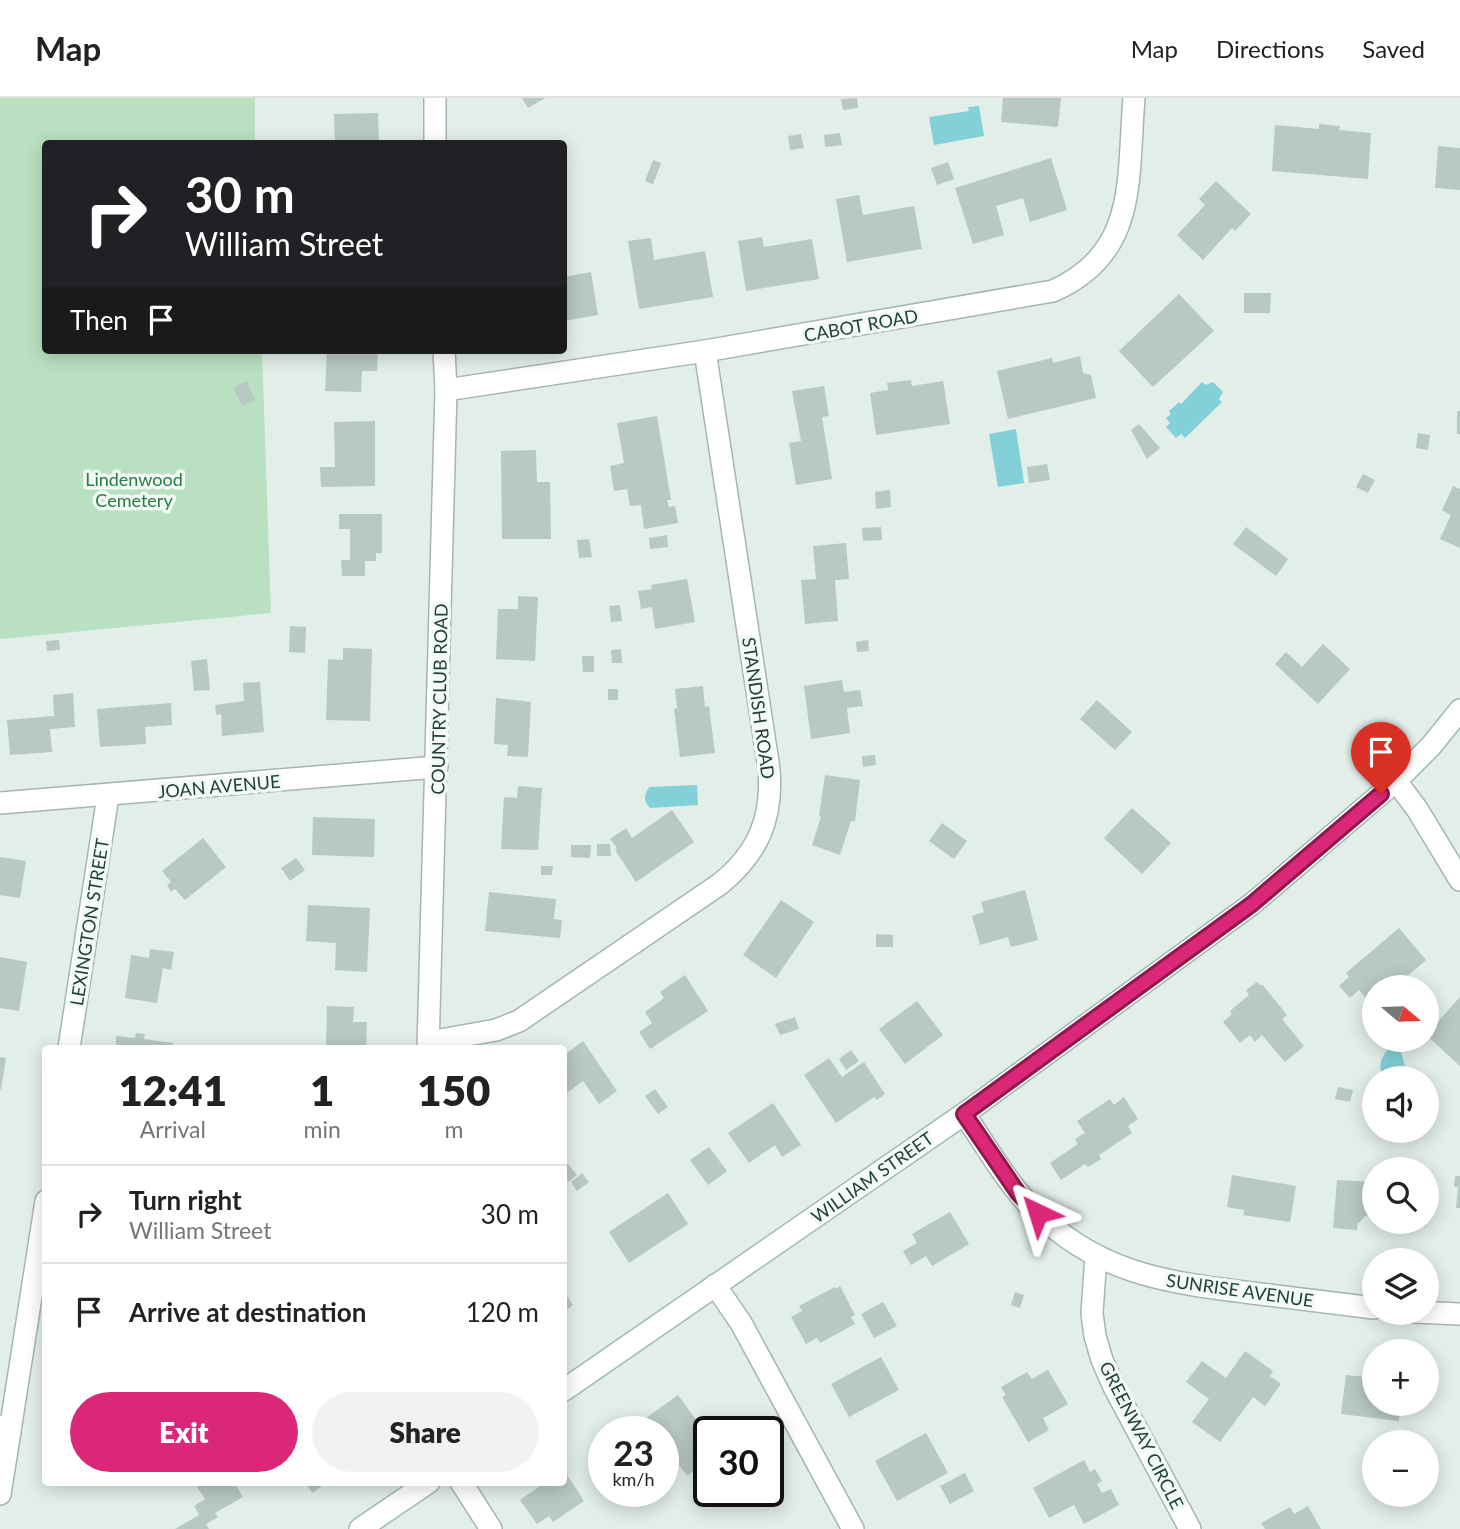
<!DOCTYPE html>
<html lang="en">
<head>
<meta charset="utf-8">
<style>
	body { margin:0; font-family:Lato,sans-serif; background:#f2f2f2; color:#222; height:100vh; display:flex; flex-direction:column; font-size:26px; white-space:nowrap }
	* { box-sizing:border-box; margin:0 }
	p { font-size:23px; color:#767676 }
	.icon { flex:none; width:38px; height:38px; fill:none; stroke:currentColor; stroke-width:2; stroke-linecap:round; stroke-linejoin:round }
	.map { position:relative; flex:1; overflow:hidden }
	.details { position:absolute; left:42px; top:947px; width:525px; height:441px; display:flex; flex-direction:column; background:#fff; border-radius:7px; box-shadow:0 4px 18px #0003 }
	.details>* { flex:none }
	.hud { position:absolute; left:42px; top:42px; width:525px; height:214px; border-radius:7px; box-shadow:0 4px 18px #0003; background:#202124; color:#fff; overflow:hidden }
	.needle { width:46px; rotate:109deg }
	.buttons { position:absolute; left:1362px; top:877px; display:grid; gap:14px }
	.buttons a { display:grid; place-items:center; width:77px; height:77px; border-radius:50%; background:#fff; box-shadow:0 4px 18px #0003; font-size:35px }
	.speed { position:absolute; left:588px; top:1318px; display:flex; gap:14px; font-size:35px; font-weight:700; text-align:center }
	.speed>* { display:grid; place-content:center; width:91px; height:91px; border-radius:50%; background:#fff; box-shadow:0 4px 18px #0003; line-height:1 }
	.speed small { font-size:18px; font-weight:400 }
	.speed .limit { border:4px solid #111; border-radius:10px; background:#fff; color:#111 }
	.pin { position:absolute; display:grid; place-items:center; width:60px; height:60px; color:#fff; margin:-72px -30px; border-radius:50% 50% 50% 0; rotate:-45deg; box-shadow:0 0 7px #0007 }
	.pin .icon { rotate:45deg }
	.me { position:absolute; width:77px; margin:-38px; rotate:319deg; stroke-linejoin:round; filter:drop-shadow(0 0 5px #0008) }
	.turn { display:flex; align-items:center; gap:24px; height:147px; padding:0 28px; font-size:32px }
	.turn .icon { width:91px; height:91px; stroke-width:2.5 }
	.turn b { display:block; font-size:49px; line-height:60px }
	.then { display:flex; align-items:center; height:66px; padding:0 28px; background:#0003; gap:14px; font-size:26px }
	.eta { display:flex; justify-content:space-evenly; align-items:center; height:119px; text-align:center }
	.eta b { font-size:42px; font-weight:800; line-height:49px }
	.cta { display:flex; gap:14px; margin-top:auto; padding:14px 28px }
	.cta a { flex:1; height:80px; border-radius:42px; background:#db2777; color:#fff; font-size:28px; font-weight:800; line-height:80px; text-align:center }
	.cta a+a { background:#f2f2f2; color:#222 }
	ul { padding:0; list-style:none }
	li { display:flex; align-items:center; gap:21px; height:98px; padding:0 28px; border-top:2px solid #e0e0e0 }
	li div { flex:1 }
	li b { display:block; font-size:26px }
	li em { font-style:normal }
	header { display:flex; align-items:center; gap:42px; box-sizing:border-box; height:98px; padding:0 35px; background:#fff; border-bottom:2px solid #e0e0e0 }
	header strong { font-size:33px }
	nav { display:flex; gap:38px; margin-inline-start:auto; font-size:24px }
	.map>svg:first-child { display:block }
</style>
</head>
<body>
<header>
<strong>Map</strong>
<nav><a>Map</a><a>Directions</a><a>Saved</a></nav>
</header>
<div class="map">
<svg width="1460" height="1431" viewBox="0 0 1460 1431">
	<rect width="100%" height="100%" fill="#e2eee8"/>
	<!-- green -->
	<polygon fill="#b9e1c1" points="0,0 255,0 255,45 46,46 46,252 262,252 271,515 0,541"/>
	<!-- water -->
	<g fill="#84d0d8">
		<polygon points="979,8 984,38 934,47 929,19 969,13 968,9"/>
		<polygon points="1202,284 1206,287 1213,284 1223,294 1219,301 1222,304 1185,340 1181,336 1176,340 1166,329 1170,325 1166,320 1171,316 1169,313 1179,304 1181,306"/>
		<polygon points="1016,331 1024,385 998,389 989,336"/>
		<path d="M697,687L698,707L650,710C643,702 644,698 649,689Z"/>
		<path d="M1389,950H1396L1401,954L1405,968L1414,980H1386C1376,971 1381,959 1389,950Z"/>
	</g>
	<!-- building -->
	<g fill="#b7c9c1">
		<polygon points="522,0 545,0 528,10"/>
		<polygon points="857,0 858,10 843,12 841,1"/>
		<polygon points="1003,0 1061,0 1058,29 1001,24"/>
		<polygon points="378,15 379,46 335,46 334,16"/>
		<polygon points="1319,26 1340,28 1339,32 1371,35 1368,81 1272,73 1275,27 1319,31"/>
		<polygon points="840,35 842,47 825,49 824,37"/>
		<polygon points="801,36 804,50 790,52 788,38"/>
		<polygon points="1438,48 1460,50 1460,92 1435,90"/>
		<polygon points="1051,60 1067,112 1030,124 1023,100 996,108 1004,137 973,146 955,90"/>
		<polygon points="653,62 661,65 653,86 645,83"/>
		<polygon points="948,64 954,81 937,87 931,70"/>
		<polygon points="1216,83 1251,116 1235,133 1232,130 1203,162 1177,137 1205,107 1199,101"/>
		<polygon points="859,97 863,117 914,108 922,151 847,164 836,101"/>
		<polygon points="762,139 764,149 812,141 819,181 746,193 738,143"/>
		<polygon points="651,140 654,162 705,153 713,199 639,211 628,143"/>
		<polygon points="591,174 598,217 564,223 564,179"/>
		<polygon points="1244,195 1271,195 1270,215 1244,215"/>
		<polygon points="1179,196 1214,233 1153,289 1119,253"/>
		<polygon points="327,252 378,252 377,273 362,273 361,294 325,293"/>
		<polygon points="1080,258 1083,275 1091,277 1096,300 1008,321 997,273 1052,260 1053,265"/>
		<polygon points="911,282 912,288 943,283 950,326 876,337 870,295 888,292 887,285"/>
		<polygon points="247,283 255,302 242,308 233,289"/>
		<polygon points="824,288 829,318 822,319 832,381 796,387 789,345 801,343 792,293"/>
		<rect x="1457" y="313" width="3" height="23"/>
		<polygon points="657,318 671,402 667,402 669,409 675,408 678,425 644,431 641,407 630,408 627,391 614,393 610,368 624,365 617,325"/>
		<polygon points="375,323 375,388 321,389 320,369 335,369 334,324"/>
		<polygon points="1139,326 1160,350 1147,361 1131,332"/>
		<polygon points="1418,335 1430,337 1428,352 1416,350"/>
		<polygon points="536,352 537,384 550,384 551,441 502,441 501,353"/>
		<polygon points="1047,366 1050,382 1029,385 1027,369"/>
		<polygon points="1363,376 1375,382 1368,395 1356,389"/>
		<polygon points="1453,388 1460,391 1460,450 1440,441 1451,417 1442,412"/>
		<polygon points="890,392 891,409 876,411 875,394"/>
		<polygon points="339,416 382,416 382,455 376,455 376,463 365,463 365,478 342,478 341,462 350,462 350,431 339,431"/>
		<polygon points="881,429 882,442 863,443 862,430"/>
		<polygon points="1246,429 1288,461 1276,478 1233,446"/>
		<polygon points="667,437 668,449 650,451 649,440"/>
		<polygon points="589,441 592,459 579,460 577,442"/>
		<polygon points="846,445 849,481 835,482 838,523 805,526 801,482 816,481 813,448"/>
		<polygon points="687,481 695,524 655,531 652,509 641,511 638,493 652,491 651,487"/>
		<polygon points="518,498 538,499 535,563 496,561 498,511 518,511"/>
		<polygon points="620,507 622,523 611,524 609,508"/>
		<polygon points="290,528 306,529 305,555 289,554"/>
		<polygon points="59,542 60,552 47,553 46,543"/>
		<polygon points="868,542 869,553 857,554 856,544"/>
		<polygon points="1323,546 1350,571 1318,606 1275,566 1286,554 1302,569"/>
		<polygon points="343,550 372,551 370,623 326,622 328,561 343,562"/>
		<polygon points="621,551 622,565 612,565 611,552"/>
		<polygon points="582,558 594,558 594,574 583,574"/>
		<polygon points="207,561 210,592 194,593 191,563"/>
		<polygon points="842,582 844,594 860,592 863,608 847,610 850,635 811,641 804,588"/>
		<polygon points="260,584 264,634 222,638 221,616 216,617 215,607 244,603 243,585"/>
		<polygon points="703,588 705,609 709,608 715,655 680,659 674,611 677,610 675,591"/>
		<rect x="608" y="591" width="10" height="11"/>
		<polygon points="73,595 75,629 50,631 52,654 10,657 7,622 54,618 53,597"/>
		<polygon points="496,600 531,604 528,659 507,658 508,647 494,646"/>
		<polygon points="1097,602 1132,634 1115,652 1080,621"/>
		<polygon points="171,605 172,627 145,629 146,646 100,649 97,611"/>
		<polygon points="875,657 876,667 863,669 862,658"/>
		<polygon points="825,677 860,682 855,723 851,723 840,757 812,747 821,719 819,718"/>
		<polygon points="518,688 542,690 538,752 501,751 504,699 517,700"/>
		<polygon points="1132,710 1171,745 1142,776 1104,740"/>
		<polygon points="672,712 694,744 636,784 615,752 617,750 610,741 626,730 632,740"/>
		<polygon points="313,719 375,721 374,759 312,757"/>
		<polygon points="942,725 967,743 954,761 929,743"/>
		<polygon points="203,740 226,769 185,802 175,791 171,794 167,787 171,784 162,773"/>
		<polygon points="597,746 610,746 611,758 597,758"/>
		<polygon points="571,747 591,747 590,760 571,759"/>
		<polygon points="0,759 26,763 20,800 0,797"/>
		<polygon points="296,760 305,772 290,783 281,770"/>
		<polygon points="541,768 553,768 552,777 541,777"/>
		<polygon points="1025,792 1038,842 1011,849 1008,839 980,847 972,818 984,814 981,804"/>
		<polygon points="489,794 556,801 554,821 562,822 560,840 485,833"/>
		<polygon points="781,802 814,824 776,880 743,857"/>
		<polygon points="308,807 370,810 367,874 335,872 336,845 306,843"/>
		<polygon points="1399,830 1426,862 1397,887 1399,889 1374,889 1374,910 1359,892 1350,900 1339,888 1349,879 1346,875"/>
		<polygon points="876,836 893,837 893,849 876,849"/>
		<polygon points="150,851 174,854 171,872 163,870 157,905 125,900 131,857 149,860"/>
		<polygon points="0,859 27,864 19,913 0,910"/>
		<polygon points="685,877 708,913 650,951 639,934 652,925 645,914 664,900 660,894"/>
		<polygon points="1257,884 1261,888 1262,886 1287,917 1282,921 1304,948 1285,964 1262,937 1255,944 1250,937 1240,945 1223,924 1232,916 1230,913 1249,897 1246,892"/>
		<polygon points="1460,899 1460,968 1426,937"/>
		<polygon points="917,903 943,937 905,966 879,931"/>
		<polygon points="327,908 354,909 353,924 367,924 366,950 326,950"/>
		<polygon points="795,919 799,931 780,937 775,926"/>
		<polygon points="136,935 145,936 144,941 173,945 172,950 116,950 116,938 135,940"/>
		<polygon points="583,943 617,993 599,1006 583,983 564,997 564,957"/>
		<polygon points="851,952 859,963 846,972 839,961"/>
		<polygon points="0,959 6,960 1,991 0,991"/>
		<polygon points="829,960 842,979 864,964 885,996 877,1002 874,999 836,1025 804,977"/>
		<polygon points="1338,989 1353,992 1350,1004 1335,1001"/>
		<polygon points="655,991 668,1009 658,1016 645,998"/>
		<polygon points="1124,999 1138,1021 1128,1028 1132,1035 1099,1057 1101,1061 1088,1069 1085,1066 1061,1082 1050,1065 1078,1046 1075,1041 1085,1035 1077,1023 1110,1001 1114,1007"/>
		<polygon points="773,1005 801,1047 782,1059 775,1047 749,1065 728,1035"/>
		<polygon points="709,1049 727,1073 708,1087 690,1062"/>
		<polygon points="568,1066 577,1077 568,1084 564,1078 564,1069"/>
		<polygon points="582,1075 589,1084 577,1093 571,1084"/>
		<polygon points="1232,1077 1296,1088 1290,1124 1243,1117 1244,1112 1227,1109"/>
		<polygon points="1455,1078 1460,1078 1460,1110 1456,1110 1458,1089 1454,1089"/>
		<polygon points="1337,1082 1374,1084 1374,1119 1365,1118 1359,1125 1358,1124 1357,1132 1333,1130"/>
		<polygon points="668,1095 688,1126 629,1165 609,1134"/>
		<polygon points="950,1114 969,1146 932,1168 926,1158 911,1167 903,1153 917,1145 912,1136"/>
		<polygon points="840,1188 855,1217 851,1219 855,1226 820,1245 817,1240 806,1246 791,1219 802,1213 799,1208 835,1189 835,1191"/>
		<polygon points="564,1194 573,1207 564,1214"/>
		<polygon points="1015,1194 1024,1197 1020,1210 1011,1207"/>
		<polygon points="883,1204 897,1228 874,1240 861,1216"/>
		<polygon points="1245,1253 1273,1273 1270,1278 1281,1286 1265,1308 1253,1299 1220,1344 1192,1324 1209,1301 1186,1284 1202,1263 1226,1280"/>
		<polygon points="881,1259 899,1292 849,1319 831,1286"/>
		<polygon points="1048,1272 1068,1306 1043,1320 1049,1332 1028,1344 1002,1299 1006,1297 1001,1289 1027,1274 1032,1281"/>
		<polygon points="1346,1277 1374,1280 1374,1306 1401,1306 1399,1323 1341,1316"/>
		<polygon points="678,1297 709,1340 709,1362 687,1378 663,1344 663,1334 656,1334 646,1320"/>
		<polygon points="732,1323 739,1334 718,1334"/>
		<polygon points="926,1335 948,1375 897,1403 875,1363"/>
		<polygon points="1084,1362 1090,1374 1095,1371 1102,1383 1097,1386 1102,1395 1111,1391 1119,1407 1084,1426 1074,1407 1049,1420 1033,1390"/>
		<polygon points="564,1372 584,1403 553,1424 549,1418 537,1426 520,1402 546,1384 564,1384"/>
		<polygon points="965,1375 974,1393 950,1406 940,1388"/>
		<polygon points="205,1384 234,1384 243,1399 215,1415 218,1419 206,1426 209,1431 175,1431 199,1417 194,1408 205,1401 197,1389"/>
		<polygon points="305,1384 328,1384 312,1395"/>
		<polygon points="627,1393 648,1393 633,1403"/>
		<polygon points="1308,1408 1321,1431 1265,1431 1261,1425 1290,1409 1294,1416"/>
	</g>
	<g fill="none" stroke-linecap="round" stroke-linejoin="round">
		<defs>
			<g id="minor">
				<polyline points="435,0 435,46"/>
				<path d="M446,292L705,253L1053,193C1139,155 1127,80 1134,0"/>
				<polyline points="1396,683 1417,711 1460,782"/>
				<polyline points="0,705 437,669"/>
				<path d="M429,944L496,932L519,923L720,786C758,755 773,721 769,671L705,253"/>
				<polyline points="69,950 108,698"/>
				<polyline points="428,950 446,292 444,252"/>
				<path d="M964,1016C985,1046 1004,1080 1029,1107C1095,1175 1163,1184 1252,1195C1292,1200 1333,1205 1374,1210"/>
				<polyline points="1096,1158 1092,1215 1095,1238 1102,1262 1114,1289 1190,1431"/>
				<polyline points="715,1187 741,1225 853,1431"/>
				<polyline points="1414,1214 1460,1216"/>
				<polyline points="0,1328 10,1333 0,1396"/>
				<polyline points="10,1333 46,1103"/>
				<polyline points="461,1384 491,1431"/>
			</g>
			<g id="secondary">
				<polyline points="564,1292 964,1016 1252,806 1396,683 1431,648 1460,612"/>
				<polyline points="360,1431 429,1384"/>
			</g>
		</defs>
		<!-- minor casing -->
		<use href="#minor" stroke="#a4b7af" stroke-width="24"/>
		<!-- secondary casing -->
		<use href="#secondary" stroke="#9fbbaf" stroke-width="24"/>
		<!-- minor -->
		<use href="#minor" stroke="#fff" stroke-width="21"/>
		<!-- secondary -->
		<use href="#secondary" stroke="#fff" stroke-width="21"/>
	</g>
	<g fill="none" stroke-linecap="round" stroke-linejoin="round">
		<defs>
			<polyline id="route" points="1038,1115 1018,1095 964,1016 1252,806 1381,696"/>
		</defs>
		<!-- route casing -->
		<use href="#route" stroke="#8e194d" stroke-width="18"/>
		<!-- route -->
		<use href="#route" stroke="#db2777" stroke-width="12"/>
	</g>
	<g text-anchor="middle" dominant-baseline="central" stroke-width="7" stroke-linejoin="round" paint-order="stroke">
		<!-- street labels -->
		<g font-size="18" fill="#204136" stroke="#f3faf6">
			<text transform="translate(861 227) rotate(-10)">CABOT ROAD</text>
			<text transform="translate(439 601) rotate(-89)">COUNTRY CLUB ROAD</text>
			<text transform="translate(759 610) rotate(82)">STANDISH ROAD</text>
			<text transform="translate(219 688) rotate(-5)">JOAN AVENUE</text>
			<text transform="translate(89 824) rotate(-81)">LEXINGTON STREET</text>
			<text transform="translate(872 1079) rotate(-35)">WILLIAM STREET</text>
			<text transform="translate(1240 1192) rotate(8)">SUNRISE AVENUE</text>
			<text transform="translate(1142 1337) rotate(63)">GREENWAY CIRCLE</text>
		</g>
		<!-- park labels -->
		<g font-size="18" fill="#267c42" stroke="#f3faf6">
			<text x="134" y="381">Lindenwood<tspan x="134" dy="21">Cemetery</tspan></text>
		</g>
	</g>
</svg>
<div class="buttons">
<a><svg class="needle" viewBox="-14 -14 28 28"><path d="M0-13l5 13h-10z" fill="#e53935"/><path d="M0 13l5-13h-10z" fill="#767676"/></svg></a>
<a><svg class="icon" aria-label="sound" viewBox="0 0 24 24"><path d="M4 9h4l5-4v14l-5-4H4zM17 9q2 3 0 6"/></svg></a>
<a><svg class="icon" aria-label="search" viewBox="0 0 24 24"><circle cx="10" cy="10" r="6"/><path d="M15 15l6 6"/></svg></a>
<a><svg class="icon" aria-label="layers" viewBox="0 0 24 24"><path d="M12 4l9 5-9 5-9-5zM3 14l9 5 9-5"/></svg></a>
<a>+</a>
<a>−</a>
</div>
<div class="speed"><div>23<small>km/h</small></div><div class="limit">30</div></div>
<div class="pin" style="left:1381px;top:696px;background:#d93025"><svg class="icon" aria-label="arrive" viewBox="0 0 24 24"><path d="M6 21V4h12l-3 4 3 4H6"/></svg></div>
<svg class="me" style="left:1038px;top:1115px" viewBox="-20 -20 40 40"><path d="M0-17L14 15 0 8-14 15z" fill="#db2777" stroke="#fff" stroke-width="4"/></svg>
<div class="hud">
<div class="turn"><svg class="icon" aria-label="right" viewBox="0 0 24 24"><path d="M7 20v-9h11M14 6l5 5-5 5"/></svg><div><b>30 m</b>William Street</div></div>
<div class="then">Then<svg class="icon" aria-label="arrive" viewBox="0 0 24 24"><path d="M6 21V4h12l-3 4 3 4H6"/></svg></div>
</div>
<section class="details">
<div class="eta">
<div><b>12:41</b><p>Arrival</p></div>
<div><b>1</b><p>min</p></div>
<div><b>150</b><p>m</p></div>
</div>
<ul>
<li><svg class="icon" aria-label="right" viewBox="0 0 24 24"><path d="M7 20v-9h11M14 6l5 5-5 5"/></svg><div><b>Turn right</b><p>William Street</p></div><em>30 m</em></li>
<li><svg class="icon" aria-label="arrive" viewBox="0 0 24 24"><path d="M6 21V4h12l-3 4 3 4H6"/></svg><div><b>Arrive at destination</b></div><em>120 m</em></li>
</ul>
<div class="cta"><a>Exit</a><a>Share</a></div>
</section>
</div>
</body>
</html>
